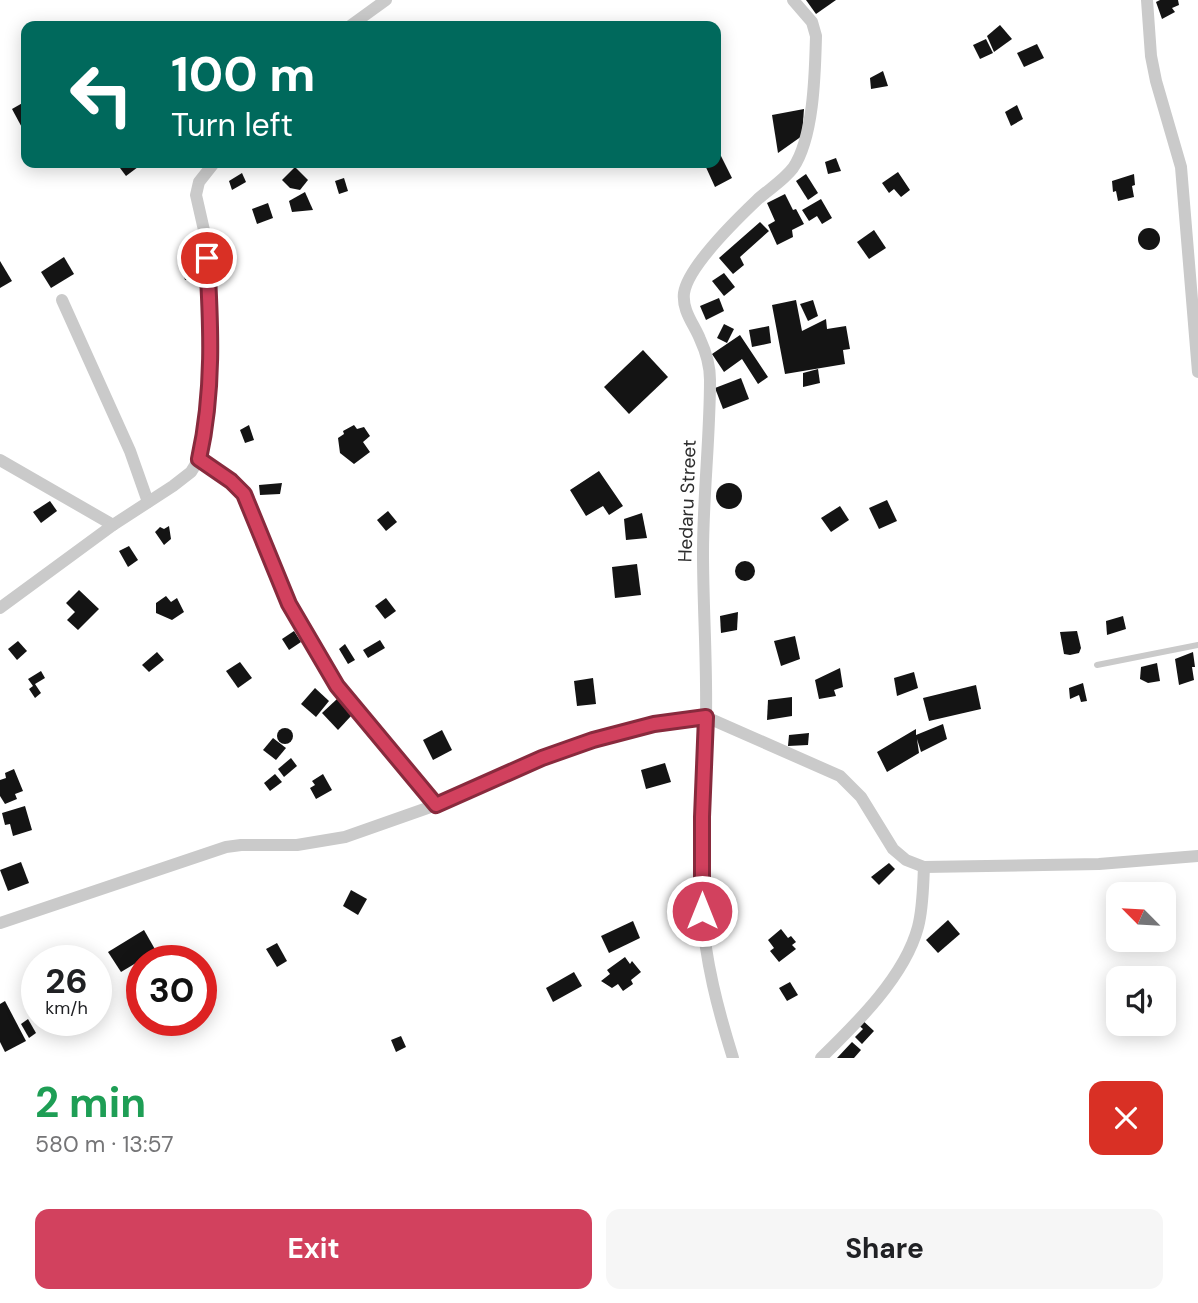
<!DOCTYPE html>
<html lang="en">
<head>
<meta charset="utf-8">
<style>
	body { margin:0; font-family:"DM Sans",sans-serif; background:#f6f6f6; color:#202124; height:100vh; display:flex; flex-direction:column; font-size:26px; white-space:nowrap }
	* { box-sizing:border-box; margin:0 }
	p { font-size:23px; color:#757577 }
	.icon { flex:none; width:38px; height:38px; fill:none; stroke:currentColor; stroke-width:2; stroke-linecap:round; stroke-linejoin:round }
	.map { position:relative; height:1058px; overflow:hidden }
	.sheet { display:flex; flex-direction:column; background:#fff; flex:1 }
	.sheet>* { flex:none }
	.guide { position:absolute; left:21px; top:21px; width:700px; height:147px; border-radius:14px; box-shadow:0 4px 18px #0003; background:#00695c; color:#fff; overflow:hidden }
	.needle { width:46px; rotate:294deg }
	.buttons { position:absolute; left:1106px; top:882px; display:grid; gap:14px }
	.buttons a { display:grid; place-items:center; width:70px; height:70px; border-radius:14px; background:#fff; box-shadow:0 4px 18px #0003; font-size:35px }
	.speed { position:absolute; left:21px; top:945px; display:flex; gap:14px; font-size:35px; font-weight:700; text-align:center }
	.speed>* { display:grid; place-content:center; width:91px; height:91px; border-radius:50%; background:#fff; box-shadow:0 4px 18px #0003; line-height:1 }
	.speed small { font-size:18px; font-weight:400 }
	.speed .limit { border:10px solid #d22; background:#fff; color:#111 }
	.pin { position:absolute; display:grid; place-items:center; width:60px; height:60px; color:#fff; margin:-30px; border:4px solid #fff; border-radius:50%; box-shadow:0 2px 7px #0007 }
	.me { position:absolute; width:77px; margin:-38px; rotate:0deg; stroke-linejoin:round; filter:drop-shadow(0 0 5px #0008) }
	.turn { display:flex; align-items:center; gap:24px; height:147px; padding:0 35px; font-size:32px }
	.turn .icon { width:91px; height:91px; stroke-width:2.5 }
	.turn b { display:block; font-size:49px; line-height:60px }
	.round { display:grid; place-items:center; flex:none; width:74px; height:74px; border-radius:14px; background:#f6f6f6 }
	.headline { display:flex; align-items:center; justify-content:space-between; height:119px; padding:0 35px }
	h1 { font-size:42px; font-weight:700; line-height:52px; color:#1e9e55 }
	.button { display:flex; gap:14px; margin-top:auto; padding:14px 35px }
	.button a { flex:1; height:80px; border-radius:14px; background:#d2415e; color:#fff; font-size:28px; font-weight:700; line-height:80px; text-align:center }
	.button a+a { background:#f6f6f6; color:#202124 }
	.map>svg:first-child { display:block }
</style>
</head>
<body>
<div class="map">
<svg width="1198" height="1058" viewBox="0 0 1198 1058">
	<rect width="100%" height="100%" fill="#fff"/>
	<!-- building -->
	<g fill="#141414">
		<polygon points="806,0 836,0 816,14"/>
		<polygon points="1160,0 1178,0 1179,5 1172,8 1175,12 1162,19 1156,2"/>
		<polygon points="1000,25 1012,39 994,52 987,36"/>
		<polygon points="986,39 993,53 980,59 973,45"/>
		<polygon points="1037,44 1044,58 1024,67 1017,53"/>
		<polygon points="883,71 888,86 871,89 870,78"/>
		<polygon points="26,101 26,135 12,109"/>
		<polygon points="1017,105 1023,119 1011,126 1005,112"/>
		<polygon points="804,109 802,136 778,153 772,115"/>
		<polygon points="719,152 732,178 715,187 704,163 716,163 716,153"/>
		<polygon points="836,158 841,171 828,174 825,162"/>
		<polygon points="119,163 135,163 138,167 126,176 117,164"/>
		<polygon points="295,167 308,180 300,190 290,188 282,180"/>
		<polygon points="898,172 910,190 901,197 894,189 889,193 882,183"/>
		<polygon points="242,173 246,182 232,190 229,181"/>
		<polygon points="806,174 818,193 808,200 796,181"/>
		<polygon points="1134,174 1135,185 1132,186 1134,197 1118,201 1116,191 1113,192 1112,181"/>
		<polygon points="344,178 348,191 339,194 335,181"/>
		<polygon points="305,192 313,210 292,212 289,201"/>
		<polygon points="785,194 793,210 796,209 804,224 792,230 793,237 777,245 768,225 775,221 767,203"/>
		<polygon points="821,199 832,218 822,224 817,216 809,221 802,210"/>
		<polygon points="268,203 273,218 257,224 252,209"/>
		<polygon points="760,222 769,231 740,257 744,265 733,274 719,258"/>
		<circle cx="1149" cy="239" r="11"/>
		<polygon points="874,230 886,248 869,259 857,242"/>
		<polygon points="64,257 74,274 51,288 41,272"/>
		<polygon points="0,261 12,281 0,288"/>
		<polygon points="190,266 191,272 196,271 198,278 185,280 182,267"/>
		<polygon points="724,273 735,287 724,296 712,281"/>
		<polygon points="719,298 724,311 706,320 700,306"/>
		<polygon points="796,300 802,331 826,319 827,329 846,326 850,349 843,350 845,364 785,374 772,305"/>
		<polygon points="813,300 818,316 808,321 800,304"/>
		<polygon points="724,324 734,329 727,343 717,338"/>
		<polygon points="769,326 771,343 752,347 749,330"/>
		<polygon points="740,335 768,377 758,384 742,359 724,372 712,354"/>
		<polygon points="643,350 668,377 629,414 604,387"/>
		<polygon points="818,369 820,383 803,387 803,373"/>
		<polygon points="741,378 749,399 723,409 715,388"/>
		<polygon points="249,425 254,440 245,443 240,430"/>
		<polygon points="354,425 357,429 364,427 370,436 363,442 370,452 354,464 340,453 338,438 344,434 343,431"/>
		<polygon points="599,471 623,506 609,515 603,506 586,516 570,490"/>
		<circle cx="729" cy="496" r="13"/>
		<polygon points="282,483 280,494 260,495 259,485"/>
		<polygon points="887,500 897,521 879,529 869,508"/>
		<polygon points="50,501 57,511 41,523 33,512"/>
		<polygon points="840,506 849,520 831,532 821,518"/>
		<polygon points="388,511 397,522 386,531 377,520"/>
		<polygon points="642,513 647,538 626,540 624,519"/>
		<polygon points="169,526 171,539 164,545 155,532 160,527 164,529"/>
		<polygon points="129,546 138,560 128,567 119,551"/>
		<circle cx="745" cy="571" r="10"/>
		<polygon points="637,564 641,595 615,598 612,567"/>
		<polygon points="79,590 99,609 78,630 67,620 75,612 66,603"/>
		<polygon points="166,596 171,602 177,598 184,612 172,620 156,613 156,603"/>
		<polygon points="386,598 396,611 385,619 375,606"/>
		<polygon points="738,612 737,630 721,633 720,616"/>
		<polygon points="1123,616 1126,629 1107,635 1106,621"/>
		<polygon points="294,631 301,642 289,650 282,639"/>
		<polygon points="1077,631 1081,648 1079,653 1070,655 1064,654 1060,632"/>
		<polygon points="795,636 800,659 781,666 774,641"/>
		<polygon points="380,640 385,648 368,658 363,650"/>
		<polygon points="18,641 27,651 17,660 8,649"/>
		<polygon points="345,644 355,660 348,664 339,649"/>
		<polygon points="157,652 164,660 149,672 142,665"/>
		<polygon points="1193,652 1195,667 1192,667 1194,680 1179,685 1175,659"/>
		<polygon points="240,662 252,678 238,688 226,671"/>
		<polygon points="1157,663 1160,681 1148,683 1140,679 1141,667"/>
		<polygon points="840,668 843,687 834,690 836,696 819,699 815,680"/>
		<polygon points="41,671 45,678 35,684 41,693 35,698 29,689 33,686 28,679"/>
		<polygon points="914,672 918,688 897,696 894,678"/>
		<polygon points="593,678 596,704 577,706 574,681"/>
		<polygon points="1083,683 1087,701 1081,702 1079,695 1070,699 1069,688"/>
		<polygon points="976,685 981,709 929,721 923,698"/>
		<polygon points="315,688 329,701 316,717 301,704"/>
		<polygon points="792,697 792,716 767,720 768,700"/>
		<polygon points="337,699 352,715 338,730 322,713"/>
		<polygon points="943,724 947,739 921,752 917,739 919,753 887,772 877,752 916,729 916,735"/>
		<circle cx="285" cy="736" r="8"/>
		<polygon points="442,730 452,750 433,760 423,740"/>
		<polygon points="809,733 808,745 788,746 789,735"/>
		<polygon points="273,738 286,748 276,760 263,750"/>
		<polygon points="291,758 297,766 284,777 278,769"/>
		<polygon points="665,763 671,782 646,789 641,770"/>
		<polygon points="14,769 23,791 15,794 17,799 5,804 0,796 0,780 6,778 5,773"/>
		<polygon points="275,774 282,782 270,791 264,783"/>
		<polygon points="323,774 332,790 316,799 310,788 315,785 312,781"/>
		<polygon points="25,806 32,830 13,836 10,824 5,825 2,813"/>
		<polygon points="21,862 29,883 8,891 0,870"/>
		<polygon points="889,863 895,869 879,885 871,877"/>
		<polygon points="351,890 367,899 358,915 343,906"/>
		<polygon points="948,920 960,934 938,953 926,940"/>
		<polygon points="633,921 640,938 609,953 601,936"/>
		<polygon points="781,929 788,938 791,936 796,942 792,945 796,949 779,962 770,951 774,948 768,940"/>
		<polygon points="144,930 156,951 121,972 108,952"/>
		<polygon points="277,943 287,961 277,967 266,949"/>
		<polygon points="625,957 630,964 632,961 641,972 631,980 633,984 623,991 618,984 612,988 601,981 610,974 607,970"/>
		<polygon points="574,972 582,986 553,1002 546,988"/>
		<polygon points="790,982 798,995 787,1001 779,988"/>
		<polygon points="5,1001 26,1041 5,1052 0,1042 0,1004"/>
		<polygon points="860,1018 874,1031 862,1044 855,1037 863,1029 856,1023"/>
		<polygon points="28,1019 36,1033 29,1038 21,1024"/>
		<polygon points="401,1036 406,1047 396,1052 391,1040"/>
		<polygon points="852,1042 861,1050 854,1058 837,1058"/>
	</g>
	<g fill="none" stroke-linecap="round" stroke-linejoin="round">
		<!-- lane -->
		<polyline stroke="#cacaca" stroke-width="6" points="1097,665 1198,645"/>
		<!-- street -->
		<g stroke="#cacaca" stroke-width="12">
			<polyline points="1147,0 1151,56 1156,81 1181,167 1198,372"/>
			<polyline points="350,26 386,0"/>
			<polyline points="62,300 130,451 148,502"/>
			<polyline points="199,459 231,481 244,494 289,604 337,686 436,805"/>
			<polyline points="0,460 113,525"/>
			<polyline points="0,608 113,525 173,486 191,472 199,459 207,414 211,365 206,239 196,195 199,182 214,163"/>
			<polyline points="0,923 226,847 241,845 297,845 345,837 436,805 542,758 593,740 654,724 706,717 840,776 861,797 893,849 906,860 924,867 1099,864 1198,856"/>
			<path d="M733,1058C718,1010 705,961 702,910C699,845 706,780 706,716C707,661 703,607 703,553C703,496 710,438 710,380C710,366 706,352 700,339C694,324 682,311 684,293C688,267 737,219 757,200C769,189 783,181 793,168C814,137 815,73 816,36L812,22L793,0"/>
			<path d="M821,1058C857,1023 905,976 918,927C923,908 923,887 924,867"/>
		</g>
	</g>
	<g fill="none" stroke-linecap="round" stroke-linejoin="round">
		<defs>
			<path id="route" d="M207,258C211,326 214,392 199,459L231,481L244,494L289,604L337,686L436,805L542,758L593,740L654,724L706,717L702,817V911"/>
		</defs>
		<!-- route casing -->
		<use href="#route" stroke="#882a3d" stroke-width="18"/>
		<!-- route -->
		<use href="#route" stroke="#d2415e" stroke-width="12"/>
	</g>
	<g text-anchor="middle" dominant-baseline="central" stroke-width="7" stroke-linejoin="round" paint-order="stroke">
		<!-- street labels -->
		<g font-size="19" fill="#2d2d2d" stroke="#fff">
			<text transform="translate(687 501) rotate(-88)">Hedaru Street</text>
		</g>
	</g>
</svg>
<div class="buttons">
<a><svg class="needle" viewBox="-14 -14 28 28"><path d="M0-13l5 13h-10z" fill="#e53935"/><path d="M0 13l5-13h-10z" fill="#757577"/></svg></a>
<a><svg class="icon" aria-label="sound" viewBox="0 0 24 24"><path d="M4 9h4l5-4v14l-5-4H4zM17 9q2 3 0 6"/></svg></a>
</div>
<div class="speed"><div>26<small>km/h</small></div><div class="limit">30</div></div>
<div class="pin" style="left:207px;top:258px;background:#d93025"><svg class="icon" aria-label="arrive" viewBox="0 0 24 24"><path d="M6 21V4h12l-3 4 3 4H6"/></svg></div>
<svg class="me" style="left:702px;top:911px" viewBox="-20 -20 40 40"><circle r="17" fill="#d2415e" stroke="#fff" stroke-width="3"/><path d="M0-11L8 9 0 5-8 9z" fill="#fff"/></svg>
<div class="guide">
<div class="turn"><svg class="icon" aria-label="left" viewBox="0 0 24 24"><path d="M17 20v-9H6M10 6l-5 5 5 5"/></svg><div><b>100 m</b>Turn left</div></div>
</div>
</div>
<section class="sheet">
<div class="headline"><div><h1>2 min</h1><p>580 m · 13:57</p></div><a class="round" style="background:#d93025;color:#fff"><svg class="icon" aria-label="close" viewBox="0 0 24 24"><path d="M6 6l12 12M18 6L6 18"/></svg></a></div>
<div class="button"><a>Exit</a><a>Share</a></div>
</section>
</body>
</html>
